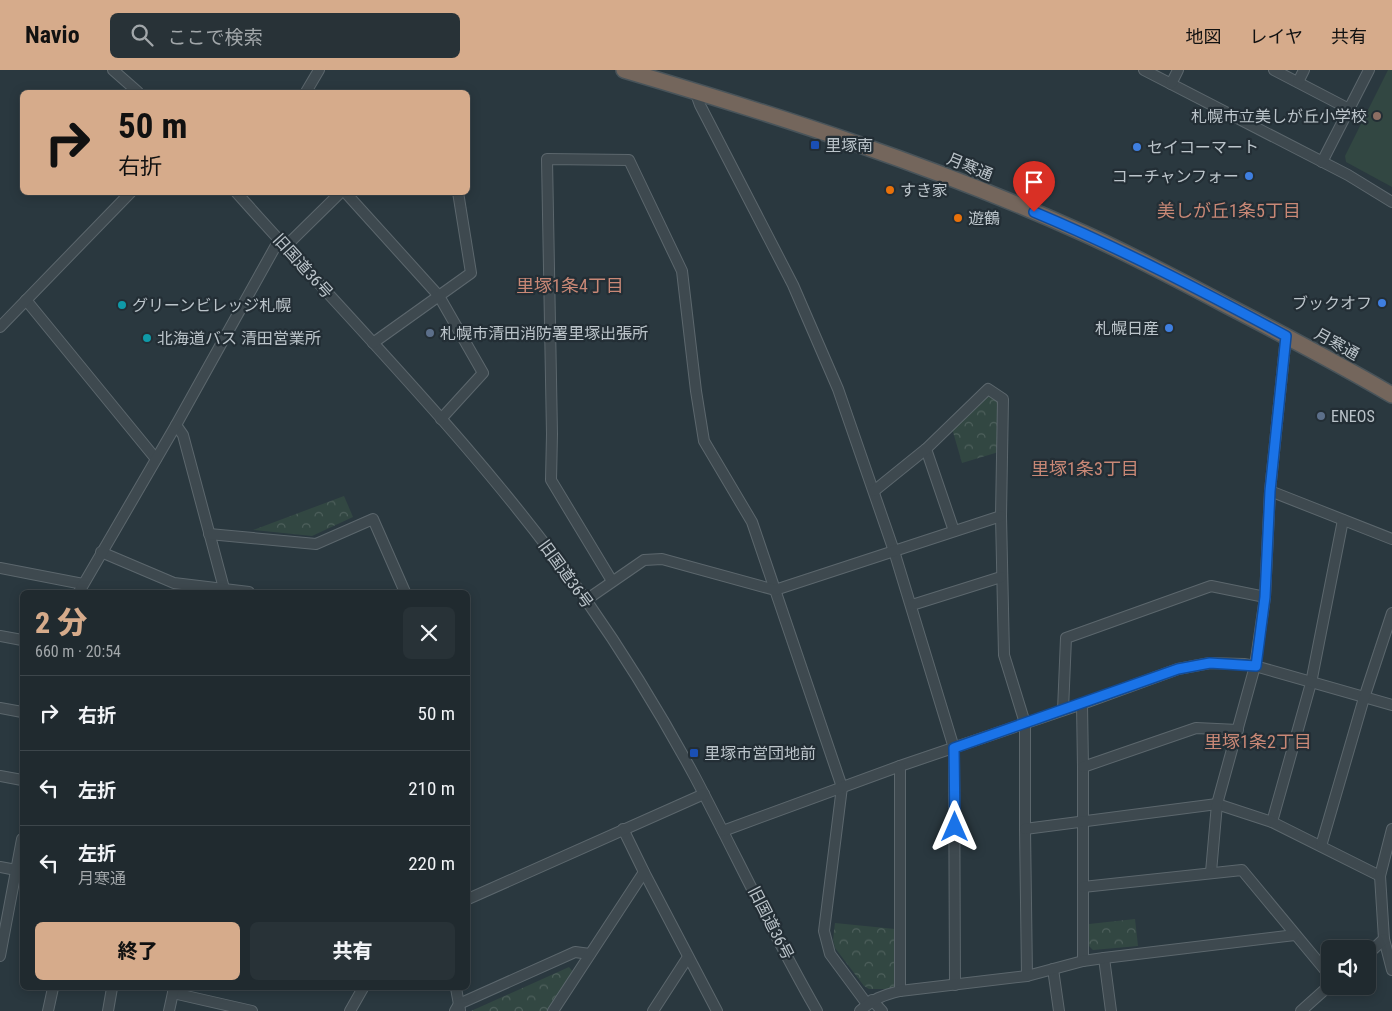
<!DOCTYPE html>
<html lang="ja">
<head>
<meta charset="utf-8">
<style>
	body { margin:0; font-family:"Roboto Condensed","Noto Sans JP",sans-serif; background:#283237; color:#f1f3f6; height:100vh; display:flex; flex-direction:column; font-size:19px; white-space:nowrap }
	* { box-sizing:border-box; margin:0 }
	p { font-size:16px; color:#a2a7aa }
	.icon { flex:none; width:28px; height:28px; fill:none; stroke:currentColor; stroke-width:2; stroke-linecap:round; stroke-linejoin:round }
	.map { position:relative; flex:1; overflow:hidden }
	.side { position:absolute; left:20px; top:520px; width:450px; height:400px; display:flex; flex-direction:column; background:#202a2f; border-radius:8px; box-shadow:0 2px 12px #0003,0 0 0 1px #3d464b }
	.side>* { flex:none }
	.hud { position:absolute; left:20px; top:20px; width:450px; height:105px; border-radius:8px; box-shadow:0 2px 12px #0003,0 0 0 1px #3d464b; background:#d6ab8b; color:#111; overflow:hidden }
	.controls { position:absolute; left:1321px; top:870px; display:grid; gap:10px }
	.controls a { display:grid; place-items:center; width:55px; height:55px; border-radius:8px; background:#202a2f; box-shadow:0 2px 12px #0003,0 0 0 1px #3d464b; font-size:25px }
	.pin { position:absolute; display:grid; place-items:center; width:42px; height:42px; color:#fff; margin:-51px -21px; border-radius:50% 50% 50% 0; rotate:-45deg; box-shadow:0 0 5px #0007 }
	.pin .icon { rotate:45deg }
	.me { position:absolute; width:55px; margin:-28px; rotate:0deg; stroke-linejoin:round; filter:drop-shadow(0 0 4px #0008) }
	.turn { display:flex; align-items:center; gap:18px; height:105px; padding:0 15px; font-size:22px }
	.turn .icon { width:65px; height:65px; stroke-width:2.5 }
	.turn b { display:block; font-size:35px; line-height:42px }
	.round { display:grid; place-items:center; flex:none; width:52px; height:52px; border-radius:8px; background:#283237 }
	.head { display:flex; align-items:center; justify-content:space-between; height:85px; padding:0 15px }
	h1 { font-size:30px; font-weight:800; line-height:38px; color:#d6ab8b }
	.primary-button { display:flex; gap:10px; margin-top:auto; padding:10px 15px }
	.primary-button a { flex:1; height:58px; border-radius:8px; background:#d6ab8b; color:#111; font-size:20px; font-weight:800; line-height:58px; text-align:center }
	.primary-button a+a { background:#283237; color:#f1f3f6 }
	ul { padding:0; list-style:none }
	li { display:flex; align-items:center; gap:15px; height:75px; padding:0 15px; border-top:1px solid #3d464b }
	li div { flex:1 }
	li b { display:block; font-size:19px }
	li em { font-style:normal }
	header { display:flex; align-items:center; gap:30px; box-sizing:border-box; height:70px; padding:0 25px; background:#d6ab8b; color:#111 }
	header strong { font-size:24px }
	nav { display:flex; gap:28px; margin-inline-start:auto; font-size:18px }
	.search { width:350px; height:45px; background:#283237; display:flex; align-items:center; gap:12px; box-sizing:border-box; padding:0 18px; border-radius:8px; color:#a2a7aa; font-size:19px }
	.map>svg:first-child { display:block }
</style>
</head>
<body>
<header>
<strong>Navio</strong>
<div class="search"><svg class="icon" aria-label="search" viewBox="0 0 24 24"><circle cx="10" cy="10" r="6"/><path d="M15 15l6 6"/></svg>ここで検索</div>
<nav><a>地図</a><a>レイヤ</a><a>共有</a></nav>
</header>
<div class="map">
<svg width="1392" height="941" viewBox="0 0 1392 941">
	<defs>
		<pattern id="forest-crowns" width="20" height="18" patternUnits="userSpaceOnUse" patternTransform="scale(1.25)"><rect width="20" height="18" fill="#324742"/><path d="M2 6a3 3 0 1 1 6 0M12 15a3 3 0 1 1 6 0" fill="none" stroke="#4e605c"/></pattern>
	</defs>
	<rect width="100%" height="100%" fill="#2a383f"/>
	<!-- forest -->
	<g fill="url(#forest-crowns)">
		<polygon points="988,319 1003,329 1002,381 962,393 951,355"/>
		<polygon points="344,426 353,447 312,466 253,460"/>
		<polygon points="1135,849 1138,876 1093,880 1088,875 1089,854"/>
		<polygon points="835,853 895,859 896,915 893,919 869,919 864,916 835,878 833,870"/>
		<polygon points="569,897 574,903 549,941 471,941"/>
	</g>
	<!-- pitch -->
	<polygon fill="#324742" points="1388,0 1392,0 1392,117 1346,92 1345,86"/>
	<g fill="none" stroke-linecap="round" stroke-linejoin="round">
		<defs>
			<g id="minor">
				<polyline points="113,0 138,22"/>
				<polyline points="1144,0 1348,105 1392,132"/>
				<polyline points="1274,0 1349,39"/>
				<polyline points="1298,12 1304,0"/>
				<polyline points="1171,14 1178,0"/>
				<polyline points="695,21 700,35 793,215 838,319 894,481 954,678 955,915"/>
				<polyline points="306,22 319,0"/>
				<polyline points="1322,92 1369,0"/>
				<path d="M236,122C355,256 483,383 586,530C626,587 662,646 695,707C736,785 773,865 817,941"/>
				<polyline points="345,122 439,226 483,303 441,349"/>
				<polyline points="285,177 341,122"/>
				<polyline points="26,230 156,389"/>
				<polyline points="0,257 131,122"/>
				<polyline points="373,273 471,203 458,122"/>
				<polyline points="176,355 183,365 225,522"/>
				<polyline points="926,379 954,461"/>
				<polyline points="874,421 926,379 988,319 1003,329 1001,446 1004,585 1025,653 1025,759 1027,906"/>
				<polyline points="1270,421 1392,469"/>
				<polyline points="209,464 316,474 373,449 405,522"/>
				<polyline points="101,482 174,513 249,522"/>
				<polyline points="0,498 83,514"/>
				<polyline points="612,511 551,410 552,364 547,89 629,90 682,201 696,321 704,371 752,452 842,717 824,861 830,884 867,934"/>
				<polyline points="79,522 176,355 279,170"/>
				<polyline points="586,530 644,490 662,489 775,520 1001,446"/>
				<polyline points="912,535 1001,507"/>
				<polyline points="0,566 22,570"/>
				<polyline points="1082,634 1083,697 1083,891"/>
				<polyline points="0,638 22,642"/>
				<polyline points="1063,640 1066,568 1211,516 1265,527"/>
				<polyline points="1083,697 1196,658 1238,660"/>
				<polyline points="0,706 22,710"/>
				<polyline points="1272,752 1311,613 1343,450"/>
				<polyline points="623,759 644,802 717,941"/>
				<polyline points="1025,759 1217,734 1272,752 1380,806"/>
				<polyline points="1392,759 1380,806 1384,869 1392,900"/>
				<polyline points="723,761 900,696 1082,634 1178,599 1210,593 1244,594 1255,596 1392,635"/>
				<polyline points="1321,776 1364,628 1392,543"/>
				<polyline points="0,797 16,800"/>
				<polyline points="1211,802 1217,734 1255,596 1265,527 1270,421 1286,266"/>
				<polyline points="1083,817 1242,800 1330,906"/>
				<polyline points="468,829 704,724"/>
				<polyline points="1368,884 1384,869"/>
				<polyline points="0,886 22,769"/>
				<polyline points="1104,888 1111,941"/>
				<polyline points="1053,899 1059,941"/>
				<polyline points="456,918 460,940"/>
				<polyline points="900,921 900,696"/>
				<polyline points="173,923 252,941"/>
				<polyline points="872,930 882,941"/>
				<polyline points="48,941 53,918"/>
				<polyline points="108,941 112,918"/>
				<polyline points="169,941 174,918"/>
				<polyline points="350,941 363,918"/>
				<polyline points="455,941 459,934 575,882 590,884"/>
				<polyline points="553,941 644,802"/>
				<polyline points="653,941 688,887"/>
				<path d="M860,941C873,929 883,925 900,921L1027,906L1083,891L1104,888L1295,865"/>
				<polyline points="1301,941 1330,915"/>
			</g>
			<path id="highway" d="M624,0C780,46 935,96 1083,163C1132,185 1179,210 1226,235C1282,264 1338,293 1392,325"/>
		</defs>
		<!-- minor casing -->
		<use href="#minor" stroke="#5c676d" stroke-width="12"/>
		<!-- highway casing -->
		<use href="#highway" stroke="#49545a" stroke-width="18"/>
		<!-- minor -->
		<use href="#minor" stroke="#3e494f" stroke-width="10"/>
		<!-- highway -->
		<use href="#highway" stroke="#74665c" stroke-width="15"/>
	</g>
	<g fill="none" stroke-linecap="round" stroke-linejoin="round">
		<defs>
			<path id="route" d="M955,757L954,678L1178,599L1210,593L1256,596L1265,527L1270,421L1286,266C1204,222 1120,178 1034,142"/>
		</defs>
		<!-- route casing -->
		<use href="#route" stroke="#114b97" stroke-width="12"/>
		<!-- route -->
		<use href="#route" stroke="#1a73e8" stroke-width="9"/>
	</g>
	<!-- markers -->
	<circle fill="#8d6e63" stroke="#232e35" stroke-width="2" cx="1377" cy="46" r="5"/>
	<g fill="#1a4fb4" stroke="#232e35" stroke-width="2">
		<rect x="810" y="70" width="10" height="10" rx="2.5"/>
		<rect x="689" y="678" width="10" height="10" rx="2.5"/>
	</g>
	<g fill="#3f7fe0" stroke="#232e35" stroke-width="2">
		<circle cx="1137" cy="77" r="5"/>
		<circle cx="1249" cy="106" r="5"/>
		<circle cx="1382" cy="233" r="5"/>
		<circle cx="1169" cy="258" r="5"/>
	</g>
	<g fill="#e8710a" stroke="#232e35" stroke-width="2">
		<circle cx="890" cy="120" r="5"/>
		<circle cx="958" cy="148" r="5"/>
	</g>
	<g fill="#0f9aa8" stroke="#232e35" stroke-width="2">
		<circle cx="122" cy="235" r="5"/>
		<circle cx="147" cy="268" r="5"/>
	</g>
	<g fill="#5c6f8a" stroke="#232e35" stroke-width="2">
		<circle cx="430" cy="263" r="5"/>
		<circle cx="1321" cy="346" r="5"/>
	</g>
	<g text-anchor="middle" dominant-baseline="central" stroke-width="4.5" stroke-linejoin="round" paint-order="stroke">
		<!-- poi labels -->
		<g font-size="16" fill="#bbc4ca" stroke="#232e35" text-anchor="start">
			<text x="1367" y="46" text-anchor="end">札幌市立美しが丘小学校</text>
			<text x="825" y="75">里塚南</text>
			<text x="1147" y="77">セイコーマート</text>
			<text x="1239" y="106" text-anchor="end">コーチャンフォー</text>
			<text x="900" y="120">すき家</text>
			<text x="968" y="148">遊鶴</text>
			<text x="1372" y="233" text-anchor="end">ブックオフ</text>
			<text x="132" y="235">グリーンビレッジ札幌</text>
			<text x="1159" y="258" text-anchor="end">札幌日産</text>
			<text x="440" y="263">札幌市清田消防署里塚出張所</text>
			<text x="157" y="268">北海道バス 清田営業所</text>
			<text x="1331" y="346">ENEOS</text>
			<text x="704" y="683">里塚市営団地前</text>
		</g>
		<!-- street labels -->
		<g font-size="16" fill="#bbc4ca" stroke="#232e35">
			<text transform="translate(970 97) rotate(22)">月寒通</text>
			<text transform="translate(303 196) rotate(48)">旧国道36号</text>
			<text transform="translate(1337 274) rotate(29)">月寒通</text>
			<text transform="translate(566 504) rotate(54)">旧国道36号</text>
			<text transform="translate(771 853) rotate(63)">旧国道36号</text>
		</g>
		<!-- neighbourhood labels -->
		<g font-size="18" fill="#c98876" stroke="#232e35">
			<text x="1229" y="140">美しが丘1条5丁目</text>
			<text x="570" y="215">里塚1条4丁目</text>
			<text x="1085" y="398">里塚1条3丁目</text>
			<text x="1258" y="671">里塚1条2丁目</text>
		</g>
	</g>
</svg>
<div class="controls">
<a><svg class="icon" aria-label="sound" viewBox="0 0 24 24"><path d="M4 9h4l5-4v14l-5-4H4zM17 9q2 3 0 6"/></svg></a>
</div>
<div class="pin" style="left:1034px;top:142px;background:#d93025"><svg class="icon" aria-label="arrive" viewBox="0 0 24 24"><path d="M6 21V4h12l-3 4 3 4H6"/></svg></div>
<svg class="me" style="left:955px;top:757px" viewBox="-20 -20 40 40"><path d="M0-17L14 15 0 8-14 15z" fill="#1a73e8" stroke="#fff" stroke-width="4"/></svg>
<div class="hud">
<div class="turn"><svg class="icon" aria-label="right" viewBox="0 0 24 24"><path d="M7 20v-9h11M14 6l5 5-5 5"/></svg><div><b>50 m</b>右折</div></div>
</div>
<section class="side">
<div class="head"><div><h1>2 分</h1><p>660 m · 20:54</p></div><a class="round"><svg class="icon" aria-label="close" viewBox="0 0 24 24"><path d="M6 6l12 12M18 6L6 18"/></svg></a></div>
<ul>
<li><svg class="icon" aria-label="right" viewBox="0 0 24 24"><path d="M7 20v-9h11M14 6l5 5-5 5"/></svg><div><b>右折</b></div><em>50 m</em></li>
<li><svg class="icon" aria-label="left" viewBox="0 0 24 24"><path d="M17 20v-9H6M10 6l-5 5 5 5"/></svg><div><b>左折</b></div><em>210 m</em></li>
<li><svg class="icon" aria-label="left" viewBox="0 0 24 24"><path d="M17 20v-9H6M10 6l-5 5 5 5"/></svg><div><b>左折</b><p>月寒通</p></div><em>220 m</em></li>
</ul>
<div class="primary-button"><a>終了</a><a>共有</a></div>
</section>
</div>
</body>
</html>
